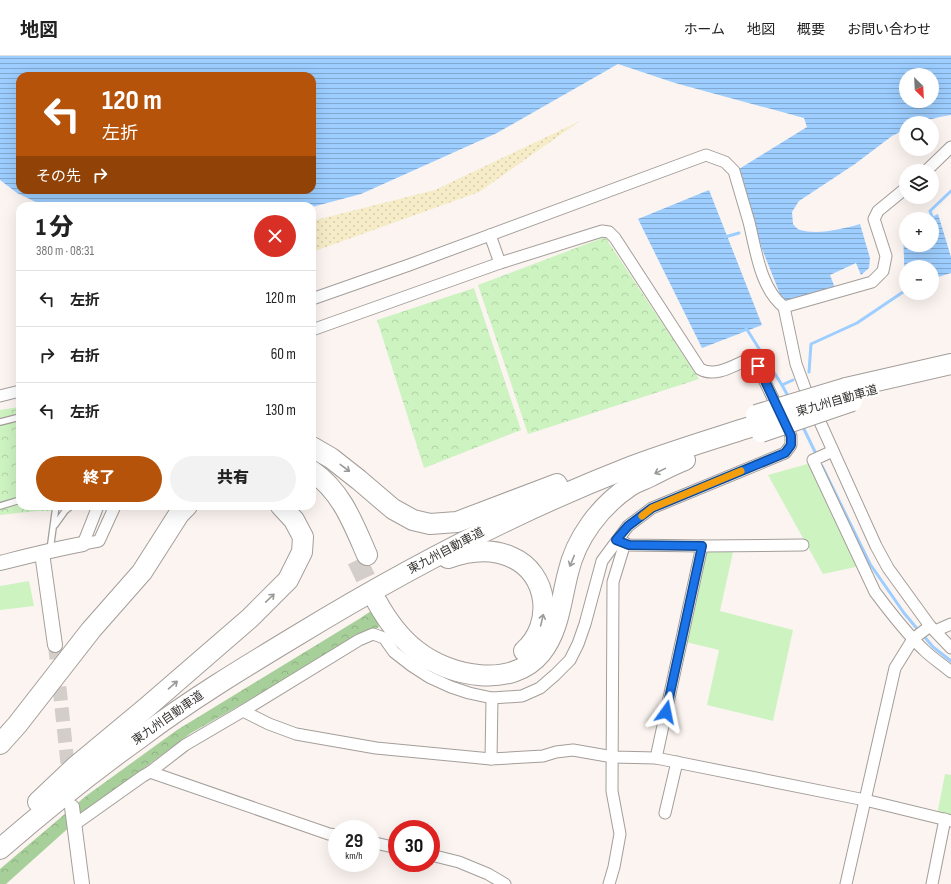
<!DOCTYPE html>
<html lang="ja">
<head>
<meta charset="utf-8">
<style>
	body { margin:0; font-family:"Sofia Sans Condensed","Noto Sans JP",sans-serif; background:#f2f2f2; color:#222; height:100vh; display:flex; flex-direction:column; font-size:15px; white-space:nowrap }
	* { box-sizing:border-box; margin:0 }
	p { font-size:13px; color:#767676 }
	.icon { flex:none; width:22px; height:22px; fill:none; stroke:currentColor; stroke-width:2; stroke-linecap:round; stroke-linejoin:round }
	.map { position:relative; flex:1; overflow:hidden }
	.drawer { position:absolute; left:16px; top:146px; width:300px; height:308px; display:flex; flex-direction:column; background:#fff; border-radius:12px; box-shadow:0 4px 16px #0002 }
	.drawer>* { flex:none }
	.guide { position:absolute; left:16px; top:16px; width:300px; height:122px; border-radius:12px; box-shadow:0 4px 16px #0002; background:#b45309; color:#fff; overflow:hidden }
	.needle { width:26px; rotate:156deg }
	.buttons { position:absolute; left:899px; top:12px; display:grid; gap:8px }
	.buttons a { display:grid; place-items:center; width:40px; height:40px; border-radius:50%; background:#fff; box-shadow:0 4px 16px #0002; font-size:20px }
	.speed { position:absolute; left:328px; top:764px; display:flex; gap:8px; font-size:20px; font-weight:700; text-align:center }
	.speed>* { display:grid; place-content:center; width:52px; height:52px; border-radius:50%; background:#fff; box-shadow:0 4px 16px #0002; line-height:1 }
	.speed small { font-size:10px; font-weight:400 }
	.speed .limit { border:6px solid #d22; background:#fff; color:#111 }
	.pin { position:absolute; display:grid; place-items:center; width:34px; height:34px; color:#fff; margin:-17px; border-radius:8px; box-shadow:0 2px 6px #0006 }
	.me { position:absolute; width:44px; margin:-22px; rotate:12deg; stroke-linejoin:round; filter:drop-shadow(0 0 3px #0008) }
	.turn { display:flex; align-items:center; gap:14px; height:84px; padding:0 20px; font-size:18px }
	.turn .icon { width:52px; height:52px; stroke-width:2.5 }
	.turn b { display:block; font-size:28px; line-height:34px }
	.then { display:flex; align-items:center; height:38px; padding:0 20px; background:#0003; gap:8px; font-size:15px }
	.round { display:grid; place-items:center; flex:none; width:42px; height:42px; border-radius:21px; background:#f2f2f2 }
	.summary { display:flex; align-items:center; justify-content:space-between; height:68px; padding:0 20px }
	h1 { font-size:24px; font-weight:800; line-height:30px }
	.cta { display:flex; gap:8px; margin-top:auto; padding:8px 20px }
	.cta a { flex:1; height:46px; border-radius:24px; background:#b45309; color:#fff; font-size:16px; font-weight:800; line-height:46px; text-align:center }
	.cta a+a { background:#f2f2f2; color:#222 }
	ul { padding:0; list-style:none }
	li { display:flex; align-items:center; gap:12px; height:56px; padding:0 20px; border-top:1px solid #e0e0e0 }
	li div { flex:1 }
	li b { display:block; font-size:15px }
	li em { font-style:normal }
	header { display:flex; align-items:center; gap:24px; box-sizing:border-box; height:56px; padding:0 20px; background:#fff; border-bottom:1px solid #e0e0e0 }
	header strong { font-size:19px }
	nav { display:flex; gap:22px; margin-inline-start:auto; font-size:14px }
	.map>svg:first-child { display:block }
</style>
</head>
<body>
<header>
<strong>地図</strong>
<nav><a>ホーム</a><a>地図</a><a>概要</a><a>お問い合わせ</a></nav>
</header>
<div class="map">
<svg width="951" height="828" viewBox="0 0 951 828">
	<defs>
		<pattern id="forest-crowns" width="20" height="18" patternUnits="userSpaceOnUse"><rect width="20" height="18" fill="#a6cf99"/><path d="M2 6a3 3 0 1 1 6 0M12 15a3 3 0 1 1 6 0" fill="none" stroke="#90b284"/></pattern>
		<pattern id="sand-dots" width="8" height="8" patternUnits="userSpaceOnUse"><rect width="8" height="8" fill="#f6ecc7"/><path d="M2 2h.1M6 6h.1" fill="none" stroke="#d4cbab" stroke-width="1.8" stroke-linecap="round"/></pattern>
		<pattern id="park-crowns" width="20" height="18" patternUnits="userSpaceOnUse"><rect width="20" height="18" fill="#cdf3c1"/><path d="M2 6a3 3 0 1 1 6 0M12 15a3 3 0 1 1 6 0" fill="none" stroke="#b1d1a6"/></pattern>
		<pattern id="water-rules" width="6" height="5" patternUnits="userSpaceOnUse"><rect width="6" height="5" fill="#9dceff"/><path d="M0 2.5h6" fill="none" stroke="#81a8cf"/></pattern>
	</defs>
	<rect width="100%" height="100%" fill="#fbf4f0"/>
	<!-- grass -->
	<g fill="#cdf3c1">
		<polygon points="811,407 860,510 823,518 768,419"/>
		<polygon points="705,494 733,496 720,555 793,574 773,665 707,649 719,594 686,586"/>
		<polygon points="29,525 34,550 0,554 0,530"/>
		<polygon points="945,718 951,719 951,760 937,759"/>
	</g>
	<!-- forest -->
	<polygon fill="url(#forest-crowns)" points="374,553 379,571 191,677 93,750 6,828 0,828 0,813 86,740 177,674 359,563"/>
	<!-- sand -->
	<polygon fill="url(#sand-dots)" points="580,65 479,136 312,196 312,165 435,134"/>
	<!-- park -->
	<g fill="url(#park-crowns)">
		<polygon points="605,181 699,323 528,378 478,229"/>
		<polygon points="474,232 521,374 424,412 377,264"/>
		<polygon points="20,351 20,450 54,450 51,455 37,455 0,459 0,354"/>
	</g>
	<!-- water -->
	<g fill="url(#water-rules)" fill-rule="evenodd">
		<path d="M0,0H951V59C935,61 922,67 906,67V73L892,80L855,108L799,145L792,156L793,168C795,170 797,173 800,174C818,179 843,173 860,168L870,202L869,212L861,219L856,207L830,219L835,232L784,248L762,193L739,113L807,71L804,62L675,27L618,8L497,77L361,138L312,151V150H44L17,137L0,124ZM906,19H932V45H906ZM20,20H312V134H20Z"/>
		<polygon points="709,134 762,269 702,292 638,163"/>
		<polygon points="938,158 951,201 951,217 932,223 932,211 906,211 906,231 905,231 903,174 906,173 906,189 932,189 932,163 927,163"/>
	</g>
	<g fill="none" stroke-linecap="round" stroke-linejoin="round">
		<!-- stream -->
		<g stroke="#9dceff" stroke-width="3">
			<polyline points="933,163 930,155 951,135"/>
			<polyline points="725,181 739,177"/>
			<polyline points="746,272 782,329 789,342"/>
			<polyline points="809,316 811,288 857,267 906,234"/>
			<polyline points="782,329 793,324"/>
			<polyline points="802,369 817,400"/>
			<polyline points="822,410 870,508 904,557 919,575"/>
			<polyline points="923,579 933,591 951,605"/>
		</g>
		<!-- tertiary-tunnel -->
		<polyline stroke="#d4ceca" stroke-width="14" stroke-dasharray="14 7" stroke-linecap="butt" points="55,589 69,722"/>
		<!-- motorway-tunnel -->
		<polyline stroke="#d4ceca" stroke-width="20" stroke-dasharray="20 10" stroke-linecap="butt" points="357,504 377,546"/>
		<defs>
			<g id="service">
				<polyline points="0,366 20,361"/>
				<polyline points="0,450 20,444"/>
				<polyline points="55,469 65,455 71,450"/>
				<polyline points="50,494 56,450"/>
			</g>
			<g id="minor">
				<polyline points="926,115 951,91"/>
				<polyline points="490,179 500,207"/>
				<path d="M312,243L409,209L706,99L725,106L734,115C739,132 744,149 749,166C756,194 760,232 784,251L796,308L806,335L876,490L888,512L930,570L951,592"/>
				<polyline points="784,251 872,226 883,215 886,200 874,163 878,155 906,132"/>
				<polyline points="0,340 20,335"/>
				<path d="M833,395L813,404L875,536C890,556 906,577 924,594C932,602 942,608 951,616"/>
				<polyline points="619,485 629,489 702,490 803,489"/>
				<polyline points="83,488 99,485 115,450"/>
				<polyline points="83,488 98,450"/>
				<polyline points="935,575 951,568"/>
				<polyline points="243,655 269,668 296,678 376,692 491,703 543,700 556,696 573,694 613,701 656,702 865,744 951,765"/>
				<polyline points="656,702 702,490"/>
				<polyline points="491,703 492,642"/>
				<polyline points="150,716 329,778 337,779"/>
				<polyline points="665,757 677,706"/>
				<path d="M74,769L143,720L150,716L185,689L243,655L359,584L373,578L384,582L394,596L412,610L429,621L451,631L469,637L492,642L522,640L540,632L555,619L570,604L578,588L585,568L602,505L628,470L652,452L785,397L791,389V380L758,311L749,303C734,309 716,322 700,313L615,182L609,176L602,175L500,207L312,274"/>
				<polyline points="371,786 397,792"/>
				<polyline points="431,799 459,806 488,818 505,828"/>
				<polyline points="609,828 614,811 620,778 612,735 613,526 625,487"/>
				<polyline points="846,828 895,612 913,583 930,570"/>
				<polyline points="932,828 945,763"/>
			</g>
			<g id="tertiary">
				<polyline points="42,497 55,589"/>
				<path d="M0,507C28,500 55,493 83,488"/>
				<polyline points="72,751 82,828"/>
			</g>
			<g id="motorway">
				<polyline points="846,332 951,308"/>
				<polyline points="312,391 331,402 359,424 393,453 413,464 430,468 457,466 557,428"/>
				<path d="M312,415C342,436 353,467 367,499"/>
				<path d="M448,502C468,495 491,492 511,501C549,517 554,569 524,595"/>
				<path d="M377,546C387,564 400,582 417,595C450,621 512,633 541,597C559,575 561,544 568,517C576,482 600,450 630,430C636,426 643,424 649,421C661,415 672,409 685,404"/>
				<polyline points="0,688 17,669 91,574 142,516 179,458 187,450"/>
				<polyline points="38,746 75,711 146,652 250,562 288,524 302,496 303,481 294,464 281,450"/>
				<path d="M0,793C45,754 92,716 141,681C190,644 243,612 296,580C401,516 510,458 625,413C669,396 714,383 759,368"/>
			</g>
		</defs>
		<!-- service casing -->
		<use href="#service" stroke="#a49e9a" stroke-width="8"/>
		<!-- minor casing -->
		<use href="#minor" stroke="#a49e9a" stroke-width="13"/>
		<!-- tertiary casing -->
		<use href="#tertiary" stroke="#a49e9a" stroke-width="16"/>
		<!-- motorway casing -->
		<use href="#motorway" stroke="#a49e9a" stroke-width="22"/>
		<!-- service -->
		<use href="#service" stroke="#fff" stroke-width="5.5"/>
		<!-- minor -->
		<use href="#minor" stroke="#fff" stroke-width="11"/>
		<!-- tertiary -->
		<use href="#tertiary" stroke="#fff" stroke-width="14"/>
		<!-- motorway -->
		<use href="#motorway" stroke="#fff" stroke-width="20"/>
		<defs>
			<g id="motorway-bridge">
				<polyline points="756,359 846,332"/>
				<polyline points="761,376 852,345"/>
			</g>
		</defs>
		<!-- motorway-bridge casing -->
		<use href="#motorway-bridge" stroke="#a49e9a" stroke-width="22" stroke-linecap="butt"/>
		<!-- motorway-bridge -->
		<use href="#motorway-bridge" stroke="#fff" stroke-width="20"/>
	</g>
	<!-- one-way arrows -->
	<defs><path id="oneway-shaft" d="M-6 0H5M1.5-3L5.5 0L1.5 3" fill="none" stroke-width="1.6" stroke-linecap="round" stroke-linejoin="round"/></defs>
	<g stroke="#9a9a98">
		<use href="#oneway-shaft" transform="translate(345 412) rotate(37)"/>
		<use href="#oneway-shaft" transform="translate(660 415) rotate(154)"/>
		<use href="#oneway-shaft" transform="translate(572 505) rotate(112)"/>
		<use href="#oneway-shaft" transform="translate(270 542) rotate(-44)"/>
		<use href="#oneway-shaft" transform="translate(542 564) rotate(-77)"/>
		<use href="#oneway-shaft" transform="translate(173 629) rotate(-41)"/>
	</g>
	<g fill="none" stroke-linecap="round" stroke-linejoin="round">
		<defs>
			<polyline id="route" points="666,656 702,490 629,489 616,484 628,470 652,452 785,397 791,389 791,380 758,310"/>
		</defs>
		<!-- route casing -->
		<use href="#route" stroke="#114b97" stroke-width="10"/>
		<!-- route -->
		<use href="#route" stroke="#1a73e8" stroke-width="7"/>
		<!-- slow -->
		<polyline stroke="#f59e0b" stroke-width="7" points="642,460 652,452 741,415"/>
	</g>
	<g text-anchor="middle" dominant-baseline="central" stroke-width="4" stroke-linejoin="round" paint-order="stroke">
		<!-- street labels -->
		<g font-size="12" fill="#363432" stroke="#fff">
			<text transform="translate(837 345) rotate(-16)">東九州自動車道</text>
			<text transform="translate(446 495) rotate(-28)">東九州自動車道</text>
			<text transform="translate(168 662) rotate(-35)">東九州自動車道</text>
		</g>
	</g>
</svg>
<div class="buttons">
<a><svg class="needle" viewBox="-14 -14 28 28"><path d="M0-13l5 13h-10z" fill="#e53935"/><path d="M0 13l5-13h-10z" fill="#767676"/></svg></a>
<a><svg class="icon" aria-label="search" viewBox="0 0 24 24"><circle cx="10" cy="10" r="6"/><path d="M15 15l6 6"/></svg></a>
<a><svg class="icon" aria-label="layers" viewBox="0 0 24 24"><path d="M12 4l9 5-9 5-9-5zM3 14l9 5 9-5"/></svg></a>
<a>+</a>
<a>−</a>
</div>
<div class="speed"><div>29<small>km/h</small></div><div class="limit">30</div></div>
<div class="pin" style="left:758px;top:310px;background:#d93025"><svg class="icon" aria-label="arrive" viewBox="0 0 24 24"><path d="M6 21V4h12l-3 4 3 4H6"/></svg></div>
<svg class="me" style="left:666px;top:656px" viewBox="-20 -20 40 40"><path d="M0-17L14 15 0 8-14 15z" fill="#1a73e8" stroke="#fff" stroke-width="4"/></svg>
<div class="guide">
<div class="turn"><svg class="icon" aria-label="left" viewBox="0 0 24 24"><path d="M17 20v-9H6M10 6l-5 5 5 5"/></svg><div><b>120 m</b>左折</div></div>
<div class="then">その先<svg class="icon" aria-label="right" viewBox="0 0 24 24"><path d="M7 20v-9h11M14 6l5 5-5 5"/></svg></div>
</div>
<section class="drawer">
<div class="summary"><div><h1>1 分</h1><p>380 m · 08:31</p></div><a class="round" style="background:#d93025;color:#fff"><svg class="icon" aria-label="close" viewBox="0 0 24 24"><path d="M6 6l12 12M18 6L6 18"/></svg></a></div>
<ul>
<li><svg class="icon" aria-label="left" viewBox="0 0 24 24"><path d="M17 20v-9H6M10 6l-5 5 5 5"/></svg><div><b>左折</b></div><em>120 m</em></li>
<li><svg class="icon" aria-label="right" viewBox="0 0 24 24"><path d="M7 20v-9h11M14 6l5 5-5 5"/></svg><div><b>右折</b></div><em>60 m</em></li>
<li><svg class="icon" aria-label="left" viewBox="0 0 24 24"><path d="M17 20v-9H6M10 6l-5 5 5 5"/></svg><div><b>左折</b></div><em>130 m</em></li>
</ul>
<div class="cta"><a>終了</a><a>共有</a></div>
</section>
</div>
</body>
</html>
